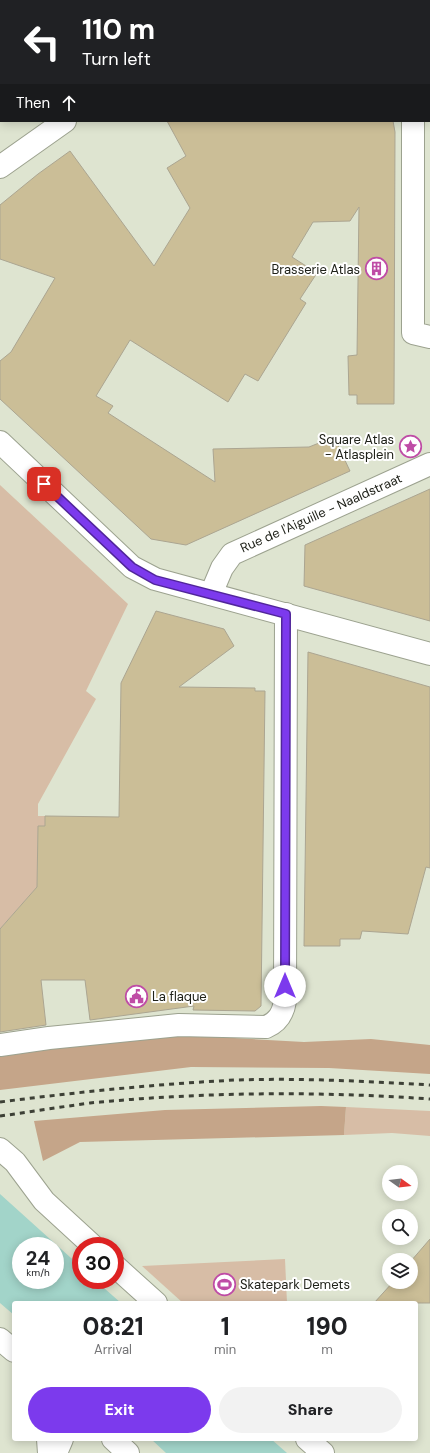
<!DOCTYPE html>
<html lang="en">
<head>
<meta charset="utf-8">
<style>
	body { margin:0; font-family:"DM Sans",sans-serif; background:#f2f2f2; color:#202124; height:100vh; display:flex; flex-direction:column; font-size:15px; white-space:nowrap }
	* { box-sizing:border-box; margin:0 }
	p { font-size:13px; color:#757577 }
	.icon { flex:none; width:22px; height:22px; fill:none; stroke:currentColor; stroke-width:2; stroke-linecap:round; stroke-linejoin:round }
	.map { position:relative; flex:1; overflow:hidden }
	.details { position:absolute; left:12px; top:1301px; width:406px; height:140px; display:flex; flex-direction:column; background:#fff; border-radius:4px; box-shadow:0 2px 10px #0003 }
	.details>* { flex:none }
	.top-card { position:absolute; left:0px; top:0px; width:430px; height:122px; box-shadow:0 2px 10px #0003; background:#202124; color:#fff; overflow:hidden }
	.needle { width:26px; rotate:105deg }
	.tools { position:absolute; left:382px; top:1165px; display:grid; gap:8px }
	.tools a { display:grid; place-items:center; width:36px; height:36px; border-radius:50%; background:#fff; box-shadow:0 2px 10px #0003; font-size:20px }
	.speed { position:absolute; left:12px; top:1237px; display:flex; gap:8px; font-size:20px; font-weight:700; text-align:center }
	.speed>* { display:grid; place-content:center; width:52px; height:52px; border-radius:50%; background:#fff; box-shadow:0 2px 10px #0003; line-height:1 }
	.speed small { font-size:10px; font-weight:400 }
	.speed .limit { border:6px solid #d22; background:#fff; color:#111 }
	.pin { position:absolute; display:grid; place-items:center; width:34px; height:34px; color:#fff; margin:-17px; border-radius:8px; box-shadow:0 2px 6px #0006 }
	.me { position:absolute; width:44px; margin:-22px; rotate:0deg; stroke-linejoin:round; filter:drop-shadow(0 0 3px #0008) }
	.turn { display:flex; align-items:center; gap:14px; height:84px; padding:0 16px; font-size:18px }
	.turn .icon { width:52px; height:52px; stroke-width:2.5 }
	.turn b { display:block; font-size:28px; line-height:34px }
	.then { display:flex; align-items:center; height:38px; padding:0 16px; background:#0003; gap:8px; font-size:15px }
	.eta { display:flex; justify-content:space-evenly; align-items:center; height:68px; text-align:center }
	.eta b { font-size:24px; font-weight:800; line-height:28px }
	.cta { display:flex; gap:8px; margin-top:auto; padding:8px 16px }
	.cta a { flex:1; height:46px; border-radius:24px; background:#7c3aed; color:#fff; font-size:16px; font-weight:800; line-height:46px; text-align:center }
	.cta a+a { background:#f2f2f2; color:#202124 }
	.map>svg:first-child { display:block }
</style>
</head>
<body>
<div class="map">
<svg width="430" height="1453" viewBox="0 0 430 1453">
	<rect width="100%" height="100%" fill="#dee4d0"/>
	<!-- green -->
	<g fill="#d7bda6">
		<polygon points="0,485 128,604 86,691 96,699 38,804 38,816 45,816 45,826 38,826 37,887 0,929"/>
		<polygon points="346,1107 430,1111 430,1136 392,1133 344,1135"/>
		<polygon points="285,1259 287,1303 183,1303 142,1266"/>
	</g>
	<!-- forest -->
	<g fill="#c5a589">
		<polygon points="164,1034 304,1042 371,1039 430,1045 430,1074 329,1068 191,1067 0,1090 0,1055"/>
		<polygon points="321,1106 346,1107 344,1135 80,1142 43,1161 34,1121 165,1110"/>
	</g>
	<!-- water -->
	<g fill="#a2d4c9" fill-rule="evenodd">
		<path d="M0,1194L81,1267V1280H95L121,1303H14V1315L0,1303ZM21,1246H55V1280H21Z"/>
		<polygon points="151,1439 271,1439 287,1453 166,1453"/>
	</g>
	<!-- building -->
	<g fill="#cbbe97" stroke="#aba591">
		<polygon points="167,121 393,121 395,132 394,404 357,404 357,395 349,395 348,356 357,355 359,207 350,221 313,222 292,257 317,273 300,299 306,303 258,381 245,374 228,402 130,340 96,396 113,406 108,413 215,482 213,449 309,447 334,437 350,471 186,545 151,539 0,399 0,361 11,352 55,278 0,259 0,205 38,174 70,151 154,266 190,208 167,168 186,156"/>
		<polygon points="430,489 430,621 304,586 305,545"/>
		<polygon points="156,611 224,629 234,646 179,687 255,688 255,691 265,691 261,1006 255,1011 193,1010 194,1006 90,1020 85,980 41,980 46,1025 0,1032 0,929 37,887 38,826 45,826 45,816 119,817 121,683"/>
		<polygon points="308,652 430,687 430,868 426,867 408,934 362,931 360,939 340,939 340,946 304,946"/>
		<polygon points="430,1239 430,1303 374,1303 393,1282 411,1282 411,1261"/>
	</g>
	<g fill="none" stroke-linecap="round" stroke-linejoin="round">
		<defs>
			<g id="minor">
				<polyline points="414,0 414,1"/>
				<polyline points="298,1 301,0"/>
				<polyline points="413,121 413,333 430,337"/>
				<polyline points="0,167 65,121"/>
				<polyline points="0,442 132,567 155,579 430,654"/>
				<polyline points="211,594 222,568 232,554 430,464"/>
				<path d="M0,1045L49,1038L179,1025L266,1027C278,1022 283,1014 285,1001L286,614"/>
				<polyline points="0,1149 15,1162 44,1201 93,1246"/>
				<polyline points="115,1266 156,1303"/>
				<polyline points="113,1439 128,1453"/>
				<polyline points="307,1439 323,1453"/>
				<polyline points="56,1453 62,1439"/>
			</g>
			<g id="major">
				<polyline points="0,1339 14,1351"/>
				<polyline points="48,1439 49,1453"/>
			</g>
		</defs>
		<!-- minor casing -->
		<use href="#minor" stroke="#9ca28f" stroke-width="24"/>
		<!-- major casing -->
		<use href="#major" stroke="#9ca28f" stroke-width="24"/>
		<!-- minor -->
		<use href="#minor" stroke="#fff" stroke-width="22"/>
		<!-- major -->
		<use href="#major" stroke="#fff" stroke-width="22"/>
		<!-- rail -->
		<g stroke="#3d4036" stroke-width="3" stroke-dasharray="5 5" stroke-linecap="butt">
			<path d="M0,1102C78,1092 157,1084 236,1080C300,1078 365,1081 430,1085"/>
			<path d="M0,1116C30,1112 60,1107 90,1103C203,1092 317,1091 430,1099"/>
		</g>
	</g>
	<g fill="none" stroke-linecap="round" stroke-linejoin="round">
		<defs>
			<polyline id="route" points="44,484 132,567 155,580 286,614 285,986"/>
		</defs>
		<!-- route casing -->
		<use href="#route" stroke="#51269a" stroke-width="10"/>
		<!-- route -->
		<use href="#route" stroke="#7c3aed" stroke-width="7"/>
	</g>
	<!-- icons -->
	<defs>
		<symbol id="building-ring" viewBox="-11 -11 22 22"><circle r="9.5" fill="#fff" stroke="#bf4ca6" stroke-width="1.5"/><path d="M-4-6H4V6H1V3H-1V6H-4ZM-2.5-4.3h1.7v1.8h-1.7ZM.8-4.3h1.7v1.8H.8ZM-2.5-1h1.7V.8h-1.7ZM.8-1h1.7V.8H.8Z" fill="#bf4ca6"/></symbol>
		<symbol id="sight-ring" viewBox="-11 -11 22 22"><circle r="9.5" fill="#fff" stroke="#bf4ca6" stroke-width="1.5"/><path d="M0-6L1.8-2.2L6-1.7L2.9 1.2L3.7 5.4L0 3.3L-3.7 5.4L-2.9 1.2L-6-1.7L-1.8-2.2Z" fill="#bf4ca6"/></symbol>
		<symbol id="civic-ring" viewBox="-11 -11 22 22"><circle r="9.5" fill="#fff" stroke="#bf4ca6" stroke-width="1.5"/><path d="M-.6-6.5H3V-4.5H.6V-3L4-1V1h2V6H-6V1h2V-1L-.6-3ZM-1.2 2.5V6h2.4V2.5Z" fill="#bf4ca6"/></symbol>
		<symbol id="stadium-ring" viewBox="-11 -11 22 22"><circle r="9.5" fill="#fff" stroke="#bf4ca6" stroke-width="1.5"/><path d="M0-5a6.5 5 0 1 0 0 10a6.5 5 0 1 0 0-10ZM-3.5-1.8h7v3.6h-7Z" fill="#bf4ca6"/></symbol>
	</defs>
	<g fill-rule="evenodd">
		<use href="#building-ring" x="364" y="256" width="25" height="25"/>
		<use href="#sight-ring" x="398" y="434" width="25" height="25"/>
		<use href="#civic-ring" x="124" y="984" width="25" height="25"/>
		<use href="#stadium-ring" x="212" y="1272" width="25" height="25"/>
	</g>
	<g text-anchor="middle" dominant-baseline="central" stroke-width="4" stroke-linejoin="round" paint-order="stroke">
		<!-- poi labels -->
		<g font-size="13" fill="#20221a" stroke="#fff" text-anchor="end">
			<text x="360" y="269">Brasserie Atlas</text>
			<text x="394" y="439">Square Atlas<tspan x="394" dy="15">- Atlasplein</tspan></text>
			<text x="152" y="996" text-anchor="start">La flaque</text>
			<text x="240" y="1284" text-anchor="start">Skatepark Demets</text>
		</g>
		<!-- street labels -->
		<g font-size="13" fill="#20221a" stroke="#fff">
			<text transform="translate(321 513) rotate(-24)">Rue de l'Aiguille - Naaldstraat</text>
		</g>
	</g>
</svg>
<div class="tools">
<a><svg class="needle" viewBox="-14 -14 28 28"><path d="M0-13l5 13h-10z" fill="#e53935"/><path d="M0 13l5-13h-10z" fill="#757577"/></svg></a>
<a><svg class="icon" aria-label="search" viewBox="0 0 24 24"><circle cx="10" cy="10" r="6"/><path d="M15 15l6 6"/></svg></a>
<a><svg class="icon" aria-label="layers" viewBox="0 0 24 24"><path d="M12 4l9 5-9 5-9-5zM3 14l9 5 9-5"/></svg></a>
</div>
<div class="speed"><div>24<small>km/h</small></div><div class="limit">30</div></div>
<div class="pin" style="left:44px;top:484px;background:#d93025"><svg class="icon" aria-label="arrive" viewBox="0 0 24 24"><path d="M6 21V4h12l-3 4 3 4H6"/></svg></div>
<svg class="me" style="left:285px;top:986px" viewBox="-20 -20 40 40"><circle r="19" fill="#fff"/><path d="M0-13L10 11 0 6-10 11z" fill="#7c3aed"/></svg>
<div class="top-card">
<div class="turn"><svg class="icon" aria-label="left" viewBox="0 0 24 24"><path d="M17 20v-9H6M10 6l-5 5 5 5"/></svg><div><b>110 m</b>Turn left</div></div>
<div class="then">Then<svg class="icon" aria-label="ahead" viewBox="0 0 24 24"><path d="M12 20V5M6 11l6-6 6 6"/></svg></div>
</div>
<section class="details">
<div class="eta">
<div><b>08:21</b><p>Arrival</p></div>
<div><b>1</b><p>min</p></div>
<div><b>190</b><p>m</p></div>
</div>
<div class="cta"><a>Exit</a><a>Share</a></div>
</section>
</div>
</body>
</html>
